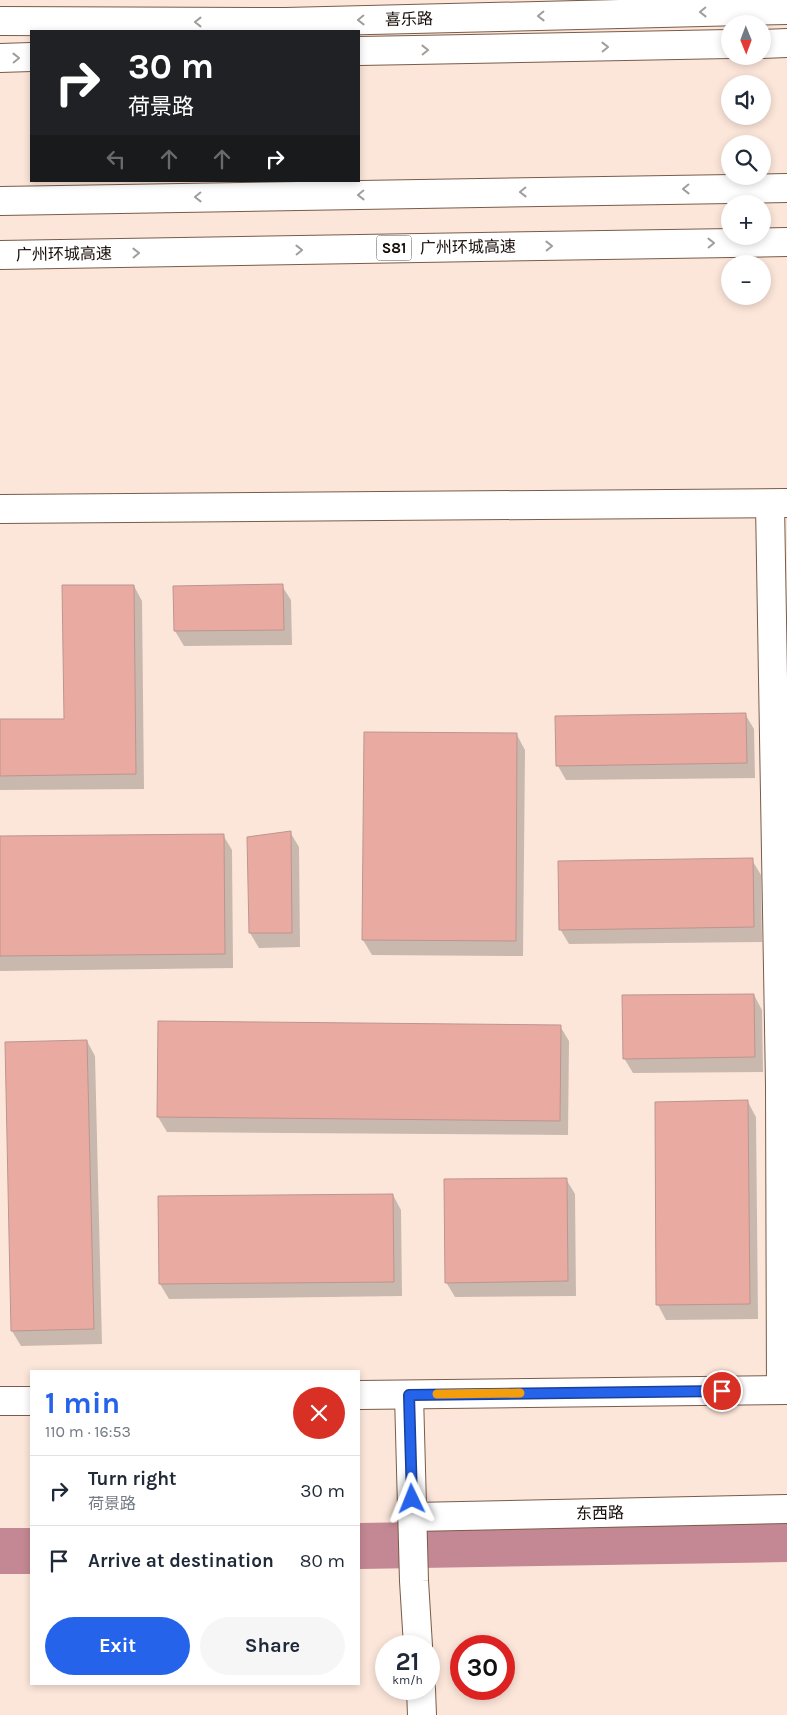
<!DOCTYPE html>
<html lang="en">
<head>
<meta charset="utf-8">
<style>
	body { margin:0; font-family:Karla,"Noto Sans SC",sans-serif; background:#f6f6f7; color:#1f2937; height:100vh; display:flex; flex-direction:column; font-size:19px; white-space:nowrap }
	* { box-sizing:border-box; margin:0 }
	p { font-size:16px; color:#747a83 }
	.icon { flex:none; width:28px; height:28px; fill:none; stroke:currentColor; stroke-width:2; stroke-linecap:round; stroke-linejoin:round }
	.map { position:relative; flex:1; overflow:hidden }
	.details { position:absolute; left:30px; top:1370px; width:330px; height:315px; display:flex; flex-direction:column; background:#fff; border-radius:0px; box-shadow:0 2px 8px #0003 }
	.details>* { flex:none }
	.guide { position:absolute; left:30px; top:30px; width:330px; height:152px; border-radius:0px; box-shadow:0 2px 8px #0003; background:#202124; color:#fff; overflow:hidden }
	.needle { width:32px; rotate:179deg }
	.tools { position:absolute; left:721px; top:15px; display:grid; gap:10px }
	.tools a { display:grid; place-items:center; width:50px; height:50px; border-radius:50%; background:#fff; box-shadow:0 2px 8px #0003; font-size:25px }
	.speed { position:absolute; left:375px; top:1635px; display:flex; gap:10px; font-size:25px; font-weight:700; text-align:center }
	.speed>* { display:grid; place-content:center; width:65px; height:65px; border-radius:50%; background:#fff; box-shadow:0 2px 8px #0003; line-height:1 }
	.speed small { font-size:12px; font-weight:400 }
	.speed .limit { border:8px solid #d22; background:#fff; color:#111 }
	.pin { position:absolute; display:grid; place-items:center; width:42px; height:42px; color:#fff; margin:-21px; border:2px solid #fff; border-radius:50%; box-shadow:0 1px 5px #0007 }
	.me { position:absolute; width:55px; margin:-28px; rotate:358deg; stroke-linejoin:round; filter:drop-shadow(0 0 4px #0008) }
	.turn { display:flex; align-items:center; gap:18px; height:105px; padding:0 15px; font-size:22px }
	.turn .icon { width:65px; height:65px; stroke-width:2.5 }
	.turn b { display:block; font-size:35px; line-height:42px }
	.lanes { display:flex; align-items:center; height:48px; padding:0 15px; background:#0003; justify-content:center; gap:25px; direction:ltr }
	.lanes .off { opacity:.35 }
	.round { display:grid; place-items:center; flex:none; width:52px; height:52px; border-radius:26px; background:#f6f6f7 }
	.summary { display:flex; align-items:center; justify-content:space-between; height:85px; padding:0 15px }
	h1 { font-size:30px; font-weight:700; line-height:38px; color:#2563eb }
	.primary-button { display:flex; gap:10px; margin-top:auto; padding:10px 15px }
	.primary-button a { flex:1; height:58px; border-radius:30px; background:#2563eb; color:#fff; font-size:20px; font-weight:700; line-height:58px; text-align:center }
	.primary-button a+a { background:#f6f6f7; color:#1f2937 }
	ul { padding:0; list-style:none }
	li { display:flex; align-items:center; gap:15px; height:70px; padding:0 15px; border-top:1px solid #e0e1e3 }
	li div { flex:1 }
	li b { display:block; font-size:19px }
	li em { font-style:normal }
	.map>svg:first-child { display:block }
</style>
</head>
<body>
<div class="map">
<svg width="787" height="1715" viewBox="0 0 787 1715">
	<rect width="100%" height="100%" fill="#fce6da"/>
	<!-- shadow -->
	<g fill="#0003">
		<polygon points="134,586 142,601 144,789 0,790 0,721 65,720"/>
		<polygon points="282,586 291,600 292,645 184,646 175,631 174,587"/>
		<polygon points="745,714 754,729 755,778 566,780 558,766"/>
		<polygon points="365,733 517,735 525,750 523,956 372,955 363,940"/>
		<polygon points="290,832 299,847 300,947 259,948 250,933"/>
		<polygon points="223,835 232,850 233,968 0,971 0,837"/>
		<polygon points="752,860 761,875 762,942 569,944 560,929"/>
		<polygon points="754,995 762,1010 763,1072 633,1073 624,1058"/>
		<polygon points="560,1026 569,1041 568,1135 167,1132 158,1117"/>
		<polygon points="87,1041 95,1056 102,1344 21,1346 12,1331"/>
		<polygon points="748,1102 756,1117 758,1319 666,1320 658,1305"/>
		<polygon points="566,1179 575,1194 576,1296 455,1297 446,1282"/>
		<polygon points="393,1195 401,1210 402,1296 169,1299 160,1284"/>
	</g>
	<g fill="none" stroke-linecap="round" stroke-linejoin="round">
		<!-- river -->
		<g stroke="#c48894" stroke-width="46">
			<polyline points="359,1546 787,1539"/>
			<polyline points="0,1551 31,1551"/>
		</g>
	</g>
	<!-- building -->
	<g fill="#e9aba1" stroke="#bc958f">
		<polygon points="283,584 284,630 174,631 173,586"/>
		<polygon points="62,585 134,585 136,774 0,776 0,719 64,719"/>
		<polygon points="746,713 747,763 556,766 555,716"/>
		<polygon points="364,732 517,733 516,941 362,940"/>
		<polygon points="291,831 292,933 249,933 247,837"/>
		<polygon points="224,834 225,954 0,956 0,836"/>
		<polygon points="753,858 754,927 559,930 558,861"/>
		<polygon points="754,994 755,1057 623,1059 622,995"/>
		<polygon points="158,1021 561,1025 560,1121 157,1117"/>
		<polygon points="87,1040 94,1329 11,1331 5,1042"/>
		<polygon points="748,1100 750,1304 656,1305 655,1102"/>
		<polygon points="567,1178 568,1281 445,1283 444,1179"/>
		<polygon points="393,1194 394,1282 159,1284 158,1196"/>
	</g>
	<g fill="none" stroke-linecap="round" stroke-linejoin="round">
		<defs>
			<g id="minor">
				<polyline points="0,21 285,22 787,10"/>
				<polyline points="762,44 787,43"/>
				<polyline points="359,51 730,44"/>
				<polyline points="0,58 31,57"/>
				<polyline points="770,504 780,1085 781,1390"/>
				<polyline points="0,509 787,503"/>
				<polyline points="359,1395 787,1390"/>
				<polyline points="409,1395 414,1581 418,1646"/>
				<polyline points="0,1401 31,1401"/>
				<polyline points="413,1517 787,1509"/>
				<polyline points="421,1689 422,1715"/>
			</g>
			<g id="highway">
				<polyline points="0,201 787,188"/>
				<polyline points="0,255 787,242"/>
			</g>
		</defs>
		<!-- minor casing -->
		<use href="#minor" stroke="#795c49" stroke-width="30"/>
		<!-- highway casing -->
		<use href="#highway" stroke="#795c49" stroke-width="30"/>
		<!-- minor -->
		<use href="#minor" stroke="#fff" stroke-width="28"/>
		<!-- highway -->
		<use href="#highway" stroke="#fff" stroke-width="28"/>
	</g>
	<!-- one-way arrows -->
	<defs><path id="oneway-chevron" d="M-2-3.5L2.5 0L-2 3.5" fill="none" stroke-width="1.6" stroke-linecap="round" stroke-linejoin="round" transform="scale(1.25)"/></defs>
	<g stroke="#a19d9b">
		<use href="#oneway-chevron" transform="translate(703 12) rotate(179)"/>
		<use href="#oneway-chevron" transform="translate(541 16) rotate(179)"/>
		<use href="#oneway-chevron" transform="translate(361 20) rotate(179)"/>
		<use href="#oneway-chevron" transform="translate(198 22) rotate(-180)"/>
		<use href="#oneway-chevron" transform="translate(605 47) rotate(-1)"/>
		<use href="#oneway-chevron" transform="translate(425 50) rotate(-1)"/>
		<use href="#oneway-chevron" transform="translate(16 58) rotate(-1)"/>
		<use href="#oneway-chevron" transform="translate(686 189) rotate(179)"/>
		<use href="#oneway-chevron" transform="translate(523 192) rotate(179)"/>
		<use href="#oneway-chevron" transform="translate(361 195) rotate(179)"/>
		<use href="#oneway-chevron" transform="translate(198 197) rotate(179)"/>
		<use href="#oneway-chevron" transform="translate(711 243) rotate(-1)"/>
		<use href="#oneway-chevron" transform="translate(549 246) rotate(-1)"/>
		<use href="#oneway-chevron" transform="translate(299 250) rotate(-1)"/>
		<use href="#oneway-chevron" transform="translate(136 253) rotate(-1)"/>
	</g>
	<g fill="none" stroke-linecap="round" stroke-linejoin="round">
		<defs>
			<polyline id="route" points="412,1499 409,1395 722,1391"/>
		</defs>
		<!-- route casing -->
		<use href="#route" stroke="#184099" stroke-width="12"/>
		<!-- route -->
		<use href="#route" stroke="#2563eb" stroke-width="9"/>
		<!-- slow -->
		<polyline stroke="#f59e0b" stroke-width="9" points="437,1394 520,1393"/>
	</g>
	<g text-anchor="middle" dominant-baseline="central" stroke-width="4" stroke-linejoin="round" paint-order="stroke">
		<!-- shield labels -->
		<rect fill="#fff" stroke="#5a534f" stroke-width="1" x="376.5" y="235.5" width="35" height="25" rx="4"/>
		<g font-size="15" font-weight="bold" fill="#140904">
			<text x="394" y="248">S81</text>
		</g>
		<!-- street labels -->
		<g font-size="16" fill="#140904" stroke="#fff">
			<text transform="translate(409 19) rotate(-1)">喜乐路</text>
			<text transform="translate(468 247) rotate(-1)">广州环城高速</text>
			<text transform="translate(64 254) rotate(-1)">广州环城高速</text>
			<text transform="translate(600 1513) rotate(-1)">东西路</text>
		</g>
	</g>
</svg>
<div class="tools">
<a><svg class="needle" viewBox="-14 -14 28 28"><path d="M0-13l5 13h-10z" fill="#e53935"/><path d="M0 13l5-13h-10z" fill="#747a83"/></svg></a>
<a><svg class="icon" aria-label="sound" viewBox="0 0 24 24"><path d="M4 9h4l5-4v14l-5-4H4zM17 9q2 3 0 6"/></svg></a>
<a><svg class="icon" aria-label="search" viewBox="0 0 24 24"><circle cx="10" cy="10" r="6"/><path d="M15 15l6 6"/></svg></a>
<a>+</a>
<a>−</a>
</div>
<div class="speed"><div>21<small>km/h</small></div><div class="limit">30</div></div>
<div class="pin" style="left:722px;top:1391px;background:#d93025"><svg class="icon" aria-label="arrive" viewBox="0 0 24 24"><path d="M6 21V4h12l-3 4 3 4H6"/></svg></div>
<svg class="me" style="left:412px;top:1499px" viewBox="-20 -20 40 40"><path d="M0-17L14 15 0 8-14 15z" fill="#2563eb" stroke="#fff" stroke-width="4"/></svg>
<div class="guide">
<div class="turn"><svg class="icon" aria-label="right" viewBox="0 0 24 24"><path d="M7 20v-9h11M14 6l5 5-5 5"/></svg><div><b>30 m</b>荷景路</div></div>
<div class="lanes"><svg class="icon off" aria-label="left" viewBox="0 0 24 24"><path d="M17 20v-9H6M10 6l-5 5 5 5"/></svg><svg class="icon off" aria-label="ahead" viewBox="0 0 24 24"><path d="M12 20V5M6 11l6-6 6 6"/></svg><svg class="icon off" aria-label="ahead" viewBox="0 0 24 24"><path d="M12 20V5M6 11l6-6 6 6"/></svg><svg class="icon" aria-label="right" viewBox="0 0 24 24"><path d="M7 20v-9h11M14 6l5 5-5 5"/></svg></div>
</div>
<section class="details">
<div class="summary"><div><h1>1 min</h1><p>110 m · 16:53</p></div><a class="round" style="background:#d93025;color:#fff"><svg class="icon" aria-label="close" viewBox="0 0 24 24"><path d="M6 6l12 12M18 6L6 18"/></svg></a></div>
<ul>
<li><svg class="icon" aria-label="right" viewBox="0 0 24 24"><path d="M7 20v-9h11M14 6l5 5-5 5"/></svg><div><b>Turn right</b><p>荷景路</p></div><em>30 m</em></li>
<li><svg class="icon" aria-label="arrive" viewBox="0 0 24 24"><path d="M6 21V4h12l-3 4 3 4H6"/></svg><div><b>Arrive at destination</b></div><em>80 m</em></li>
</ul>
<div class="primary-button"><a>Exit</a><a>Share</a></div>
</section>
</div>
</body>
</html>
